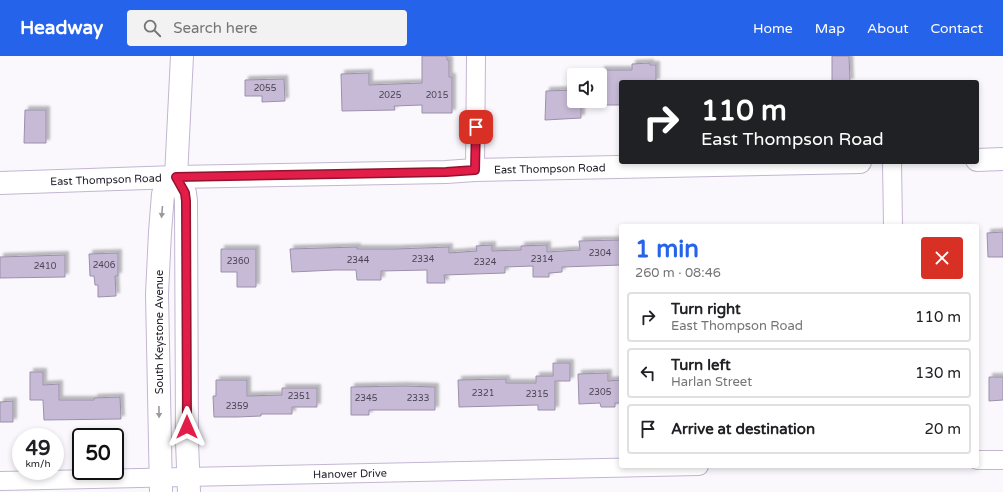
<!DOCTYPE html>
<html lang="en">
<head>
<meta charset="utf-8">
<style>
	body { margin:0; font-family:"Varela Round",sans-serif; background:#f2f2f2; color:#202124; height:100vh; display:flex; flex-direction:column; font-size:15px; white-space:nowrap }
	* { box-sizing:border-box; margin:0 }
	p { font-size:13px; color:#757577 }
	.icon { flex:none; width:22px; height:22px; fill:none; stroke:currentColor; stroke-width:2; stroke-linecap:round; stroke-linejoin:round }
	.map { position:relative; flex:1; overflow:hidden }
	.sheet { position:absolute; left:619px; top:168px; width:360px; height:244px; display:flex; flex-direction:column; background:#fff; border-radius:4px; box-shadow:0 2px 6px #0003 }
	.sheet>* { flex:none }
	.hud { position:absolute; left:619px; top:24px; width:360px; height:84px; border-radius:4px; box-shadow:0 2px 6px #0003; background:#202124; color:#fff; overflow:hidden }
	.tools { position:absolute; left:567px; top:12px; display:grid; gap:8px }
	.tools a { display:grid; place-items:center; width:40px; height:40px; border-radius:4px; background:#fff; box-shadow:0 2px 6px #0003; font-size:20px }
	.speed { position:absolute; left:12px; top:372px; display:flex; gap:8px; font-size:20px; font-weight:700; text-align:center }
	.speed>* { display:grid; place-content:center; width:52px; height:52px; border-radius:50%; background:#fff; box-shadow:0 2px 6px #0003; line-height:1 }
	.speed small { font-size:10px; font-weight:400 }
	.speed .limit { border:2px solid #111; border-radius:6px; background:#fff; color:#111 }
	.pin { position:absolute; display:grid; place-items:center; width:34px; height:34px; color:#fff; margin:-17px; border-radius:8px; box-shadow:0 2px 6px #0006 }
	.me { position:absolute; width:44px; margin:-22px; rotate:0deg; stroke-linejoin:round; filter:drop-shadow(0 0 3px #0008) }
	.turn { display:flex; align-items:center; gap:14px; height:84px; padding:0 16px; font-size:18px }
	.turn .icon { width:52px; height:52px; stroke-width:2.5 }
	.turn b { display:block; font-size:28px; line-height:34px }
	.round { display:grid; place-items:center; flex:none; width:42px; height:42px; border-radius:4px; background:#f2f2f2 }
	.head { display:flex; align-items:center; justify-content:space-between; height:68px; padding:0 16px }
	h1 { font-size:24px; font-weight:700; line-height:30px; color:#2563eb }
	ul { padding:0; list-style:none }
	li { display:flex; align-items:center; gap:12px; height:50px; margin:0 8px 6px; padding:0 8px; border:2px solid #e0e0e0; border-radius:4px }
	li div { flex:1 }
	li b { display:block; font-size:15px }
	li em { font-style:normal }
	header { display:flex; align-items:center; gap:24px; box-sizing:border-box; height:56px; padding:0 20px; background:#2563eb; color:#fff }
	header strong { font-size:19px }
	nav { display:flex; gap:22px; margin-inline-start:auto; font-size:14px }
	.search { width:280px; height:36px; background:#f2f2f2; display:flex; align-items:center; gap:10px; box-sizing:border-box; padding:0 14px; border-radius:4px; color:#757577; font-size:15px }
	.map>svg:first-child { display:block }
</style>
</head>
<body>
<header>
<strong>Headway</strong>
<div class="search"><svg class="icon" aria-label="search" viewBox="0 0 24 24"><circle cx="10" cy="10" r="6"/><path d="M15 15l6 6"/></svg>Search here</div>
<nav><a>Home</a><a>Map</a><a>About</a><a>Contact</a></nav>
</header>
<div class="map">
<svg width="1003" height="436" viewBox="0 0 1003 436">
	<defs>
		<filter id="shadow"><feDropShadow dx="3.5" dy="-3.5" stdDeviation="1" flood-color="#0004"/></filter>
	</defs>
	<rect width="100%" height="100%" fill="#faf8fd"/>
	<!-- building -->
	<g fill="#c7bad6" stroke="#9b90aa" filter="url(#shadow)">
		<polygon points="422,0 447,0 447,4 449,4 449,21 452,21 452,57 422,57 422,49 394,50 395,54 342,55 341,18 369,17 369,29 422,27"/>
		<polygon points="832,0 849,0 850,26 832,26"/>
		<polygon points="650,7 650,9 656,9 656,26 621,26 621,49 600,49 601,14 632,14 632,8"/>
		<polygon points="284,23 285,45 262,46 262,40 245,40 245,24"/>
		<polygon points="574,34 574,45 581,45 581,62 545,64 546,35"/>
		<polygon points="25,54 46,54 46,87 24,87"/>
		<polygon points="1003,176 1003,201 988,201 987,177"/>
		<polygon points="621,184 621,209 562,211 562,216 549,217 549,221 533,221 533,210 505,211 505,217 444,219 445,227 427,227 427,214 381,215 381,224 357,224 356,214 335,214 292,216 290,193 357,191 357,193 396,193 449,191 449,197 477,195 476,190 492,189 492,195 521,194 521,190 547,189 547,196 580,194 579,185"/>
		<polygon points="221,193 256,193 256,231 237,231 237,216 221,216"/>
		<polygon points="118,197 118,220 115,220 116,240 98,241 98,229 95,229 94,220 90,220 89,198"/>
		<polygon points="65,199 65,221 0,222 0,201"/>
		<polygon points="553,307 570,307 570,325 555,325 555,354 538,354 538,349 459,351 458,324 506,323 506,327 536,327 536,320 553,320"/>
		<polygon points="30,316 43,316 43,329 59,328 59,344 94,344 94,342 120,341 121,363 44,364 43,344 30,344"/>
		<polygon points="608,317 608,325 621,324 621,347 615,347 615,351 601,351 600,347 579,348 578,318"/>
		<polygon points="989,321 1003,321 1003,344 989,345"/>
		<polygon points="216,324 247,324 247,340 282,339 282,332 317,332 317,351 292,351 292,358 261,358 261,360 237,361 214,361 213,340 216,340"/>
		<polygon points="404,330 435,331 435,354 369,354 369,359 351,359 351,331"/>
		<polygon points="13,345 13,366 0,366 0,346"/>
	</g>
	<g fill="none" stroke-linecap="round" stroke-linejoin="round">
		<defs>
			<g id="minor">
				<polyline points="892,106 893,170"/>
				<polyline points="475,114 476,0"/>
				<polyline points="977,404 1003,404"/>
				<path id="s1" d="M0,425L699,410"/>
			</g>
			<g id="secondary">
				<polyline points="182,0 176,121 185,137 186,145 187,386 189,436"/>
				<polyline points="977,104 1003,103"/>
				<path id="s2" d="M0,127L176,121L446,116L475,114L860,106"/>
				<polyline points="161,436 157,238 160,176 163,138 176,121"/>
			</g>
		</defs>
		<!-- minor casing -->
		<use href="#minor" stroke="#c3b6d2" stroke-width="20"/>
		<!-- secondary casing -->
		<use href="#secondary" stroke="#c3b6d2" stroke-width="24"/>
		<!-- minor -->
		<use href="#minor" stroke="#fff" stroke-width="18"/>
		<!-- secondary -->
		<use href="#secondary" stroke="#fff" stroke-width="22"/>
	</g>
	<!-- one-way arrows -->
	<defs><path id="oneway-solid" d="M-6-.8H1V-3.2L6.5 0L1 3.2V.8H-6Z"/></defs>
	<g fill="#9c999e">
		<use href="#oneway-solid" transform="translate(162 156) rotate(95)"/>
		<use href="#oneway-solid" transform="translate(159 356) rotate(89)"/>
	</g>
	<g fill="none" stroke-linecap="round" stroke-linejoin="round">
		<defs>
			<polyline id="route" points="187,371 186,145 185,137 176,121 446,116 475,114 476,71"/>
		</defs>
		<!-- route casing -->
		<use href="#route" stroke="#92132f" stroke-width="10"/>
		<!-- route -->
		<use href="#route" stroke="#e11d48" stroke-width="7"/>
	</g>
	<g text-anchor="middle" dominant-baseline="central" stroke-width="4" stroke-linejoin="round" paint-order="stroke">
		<!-- number labels -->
		<g font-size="9" fill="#4b4454">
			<text x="265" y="32">2055</text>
			<text x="390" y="39">2025</text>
			<text x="437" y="39">2015</text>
			<text x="600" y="197">2304</text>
			<text x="423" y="203">2334</text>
			<text x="542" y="203">2314</text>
			<text x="358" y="204">2344</text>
			<text x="238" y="205">2360</text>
			<text x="485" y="206">2324</text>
			<text x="104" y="209">2406</text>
			<text x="45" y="210">2410</text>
			<text x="600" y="336">2305</text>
			<text x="483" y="337">2321</text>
			<text x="537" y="338">2315</text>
			<text x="299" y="340">2351</text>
			<text x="366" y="342">2345</text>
			<text x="418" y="342">2333</text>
			<text x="237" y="350">2359</text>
		</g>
		<!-- street labels -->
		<g font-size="11" fill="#221d28" stroke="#fff">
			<text stroke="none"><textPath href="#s2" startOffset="550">East Thompson Road</textPath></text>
			<text stroke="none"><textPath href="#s2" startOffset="106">East Thompson Road</textPath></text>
			<text transform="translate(159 276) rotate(-90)">South Keystone Avenue</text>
			<text stroke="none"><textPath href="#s1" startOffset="350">Hanover Drive</textPath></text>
		</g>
	</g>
</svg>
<div class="tools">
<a><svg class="icon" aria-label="sound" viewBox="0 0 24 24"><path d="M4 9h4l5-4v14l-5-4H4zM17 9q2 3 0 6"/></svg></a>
</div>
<div class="speed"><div>49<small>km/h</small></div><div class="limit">50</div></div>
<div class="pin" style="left:476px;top:71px;background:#d93025"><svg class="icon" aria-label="arrive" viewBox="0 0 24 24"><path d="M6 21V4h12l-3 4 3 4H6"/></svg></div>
<svg class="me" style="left:187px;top:371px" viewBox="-20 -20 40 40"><path d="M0-17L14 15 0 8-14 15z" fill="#e11d48" stroke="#fff" stroke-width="4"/></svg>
<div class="hud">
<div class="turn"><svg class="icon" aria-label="right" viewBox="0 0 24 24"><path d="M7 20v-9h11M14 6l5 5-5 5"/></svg><div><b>110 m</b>East Thompson Road</div></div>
</div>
<section class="sheet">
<div class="head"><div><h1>1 min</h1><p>260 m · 08:46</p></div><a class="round" style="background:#d93025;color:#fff"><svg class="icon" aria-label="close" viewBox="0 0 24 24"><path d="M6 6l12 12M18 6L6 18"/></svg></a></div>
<ul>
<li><svg class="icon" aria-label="right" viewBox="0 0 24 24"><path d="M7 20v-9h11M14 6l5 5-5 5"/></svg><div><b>Turn right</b><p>East Thompson Road</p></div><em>110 m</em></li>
<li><svg class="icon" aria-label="left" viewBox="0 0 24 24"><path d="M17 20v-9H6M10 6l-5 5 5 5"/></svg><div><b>Turn left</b><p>Harlan Street</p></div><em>130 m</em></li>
<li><svg class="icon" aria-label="arrive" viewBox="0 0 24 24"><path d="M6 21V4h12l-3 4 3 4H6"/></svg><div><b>Arrive at destination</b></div><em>20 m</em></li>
</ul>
</section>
</div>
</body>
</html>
